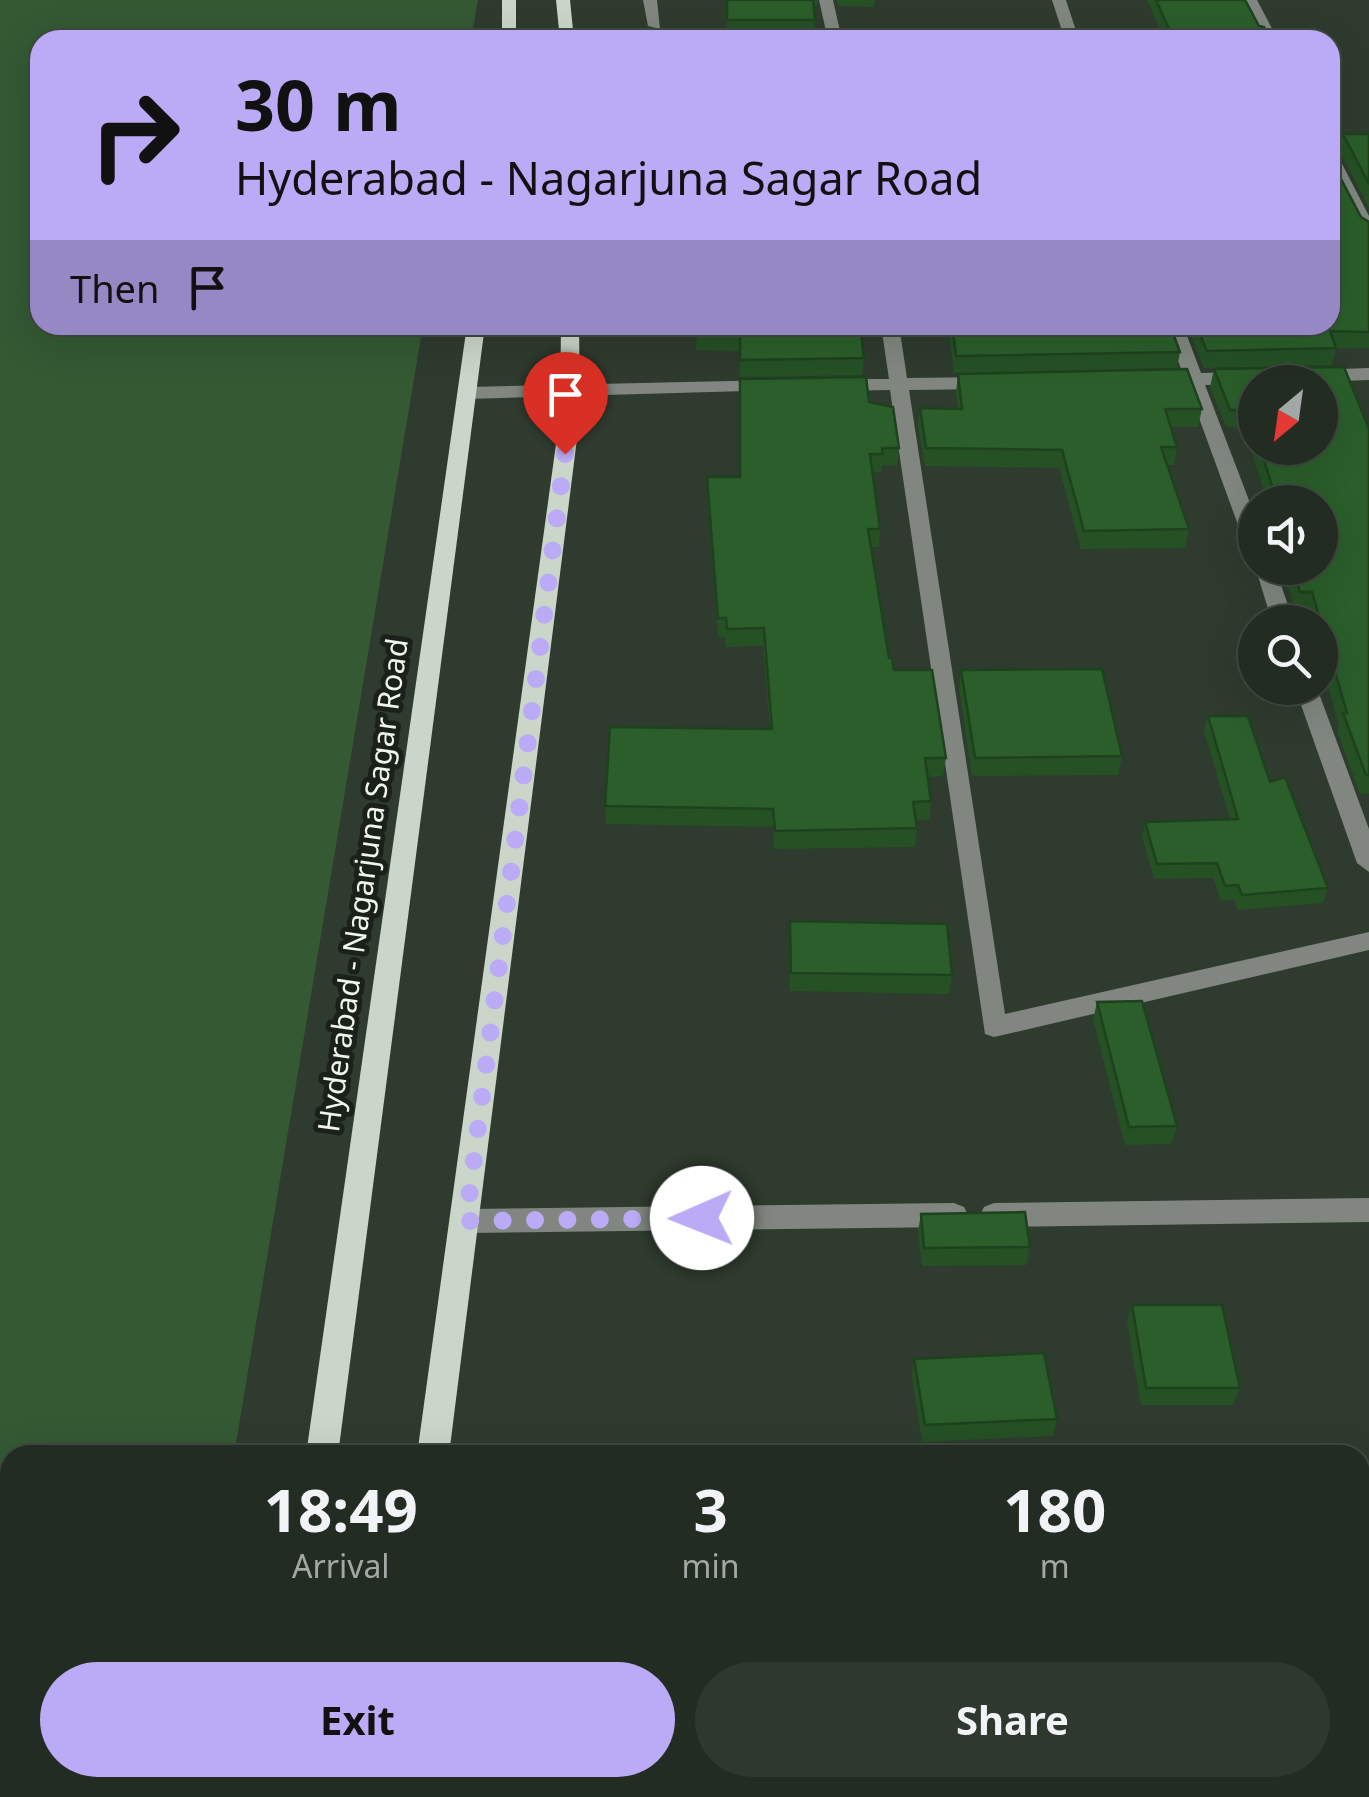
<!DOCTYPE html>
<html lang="en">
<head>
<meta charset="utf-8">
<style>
	body { margin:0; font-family:"Noto Sans",sans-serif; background:#2f382f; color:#f1f3f6; height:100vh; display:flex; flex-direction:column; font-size:38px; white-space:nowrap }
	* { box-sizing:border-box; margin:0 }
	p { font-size:32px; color:#a3a7a5 }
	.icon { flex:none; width:55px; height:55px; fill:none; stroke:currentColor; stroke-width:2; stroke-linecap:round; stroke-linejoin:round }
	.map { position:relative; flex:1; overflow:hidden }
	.drawer { position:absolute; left:0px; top:1445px; width:1370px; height:352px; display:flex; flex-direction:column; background:#232c22; border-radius:30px 30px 0 0; box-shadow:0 10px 40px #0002,0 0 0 2px #404840 }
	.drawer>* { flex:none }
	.banner { position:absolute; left:30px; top:30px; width:1310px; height:305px; border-radius:30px; box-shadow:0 10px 40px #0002,0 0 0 2px #404840; background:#bbaaf6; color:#111; overflow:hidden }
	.needle { width:65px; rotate:209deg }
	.controls { position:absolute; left:1238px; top:365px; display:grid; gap:20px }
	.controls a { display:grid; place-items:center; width:100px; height:100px; border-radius:50%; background:#232c22; box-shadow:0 10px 40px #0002,0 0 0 2px #404840; font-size:50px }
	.pin { position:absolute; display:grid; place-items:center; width:85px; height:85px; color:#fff; margin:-102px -42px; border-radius:50% 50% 50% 0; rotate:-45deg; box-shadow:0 0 10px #0007 }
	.pin .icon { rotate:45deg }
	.me { position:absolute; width:110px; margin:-55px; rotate:269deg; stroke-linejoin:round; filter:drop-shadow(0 0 8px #0008) }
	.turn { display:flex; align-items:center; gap:35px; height:210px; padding:0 40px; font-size:45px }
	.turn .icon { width:130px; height:130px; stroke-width:2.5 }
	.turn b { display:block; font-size:70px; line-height:85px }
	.then { display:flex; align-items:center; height:95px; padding:0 40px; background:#0003; gap:20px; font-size:38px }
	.eta { display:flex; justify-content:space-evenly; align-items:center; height:170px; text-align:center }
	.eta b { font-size:60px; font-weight:700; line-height:70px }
	.button { display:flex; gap:20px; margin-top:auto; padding:20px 40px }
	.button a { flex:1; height:115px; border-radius:60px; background:#bbaaf6; color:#111; font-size:40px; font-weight:700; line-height:115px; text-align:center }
	.button a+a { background:#2f382f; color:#f1f3f6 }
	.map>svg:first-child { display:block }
</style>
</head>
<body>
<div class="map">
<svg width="1369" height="1797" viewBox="0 0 1369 1797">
	<rect width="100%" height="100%" fill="#2f3b2e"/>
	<!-- green -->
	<polygon fill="#345933" points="0,0 478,0 471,40 40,40 40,325 423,325 234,1455 10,1455 10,1788 179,1788 177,1797 0,1797"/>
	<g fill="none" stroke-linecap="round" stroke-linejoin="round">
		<!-- minor -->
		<g fill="#818780" fill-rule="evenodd">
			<polygon points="643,0 657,0 660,29 648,26"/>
			<polygon points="819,0 833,0 842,40 828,40"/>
			<polygon points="1052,0 1066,0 1079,40 1065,40"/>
			<polygon points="1243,0 1257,0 1278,40 1264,40"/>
			<polygon points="1330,151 1338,156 1369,216 1369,237 1360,232 1330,172"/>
			<polygon points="881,325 899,325 907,378 989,377 998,383 989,389 909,390 1005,1014 1369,932 1369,950 994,1037 985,1034 890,390 834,391 825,385 834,379 889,379"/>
			<polygon points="1165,325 1183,325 1201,373 1244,372 1253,378 1244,384 1205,385 1255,516 1255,550 1245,544 1187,385 1159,386 1150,380 1159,374 1183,374"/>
			<polygon points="1369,368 1369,380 1314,382 1305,376 1314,370"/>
			<polygon points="774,380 783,386 781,390 467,399 458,393 467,387"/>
			<polygon points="1255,566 1275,568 1294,622 1272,622"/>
			<polygon points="1295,688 1317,688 1369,829 1369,872 1357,863"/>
			<polygon points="1369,1198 1369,1222 994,1227 984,1223 980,1215 984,1207 994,1203"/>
			<polygon points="954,1203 964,1207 968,1215 964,1223 954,1227 466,1233 456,1229 452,1221 456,1213 466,1209"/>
			<rect x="1360" y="1674" width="9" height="34"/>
		</g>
		<!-- major -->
		<g fill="#c9d6c9" fill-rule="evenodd">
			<rect x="502" y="0" width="14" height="40"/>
			<polygon points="556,0 570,0 574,40 560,40"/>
			<polygon points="467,325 485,325 338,1455 306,1455"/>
			<polygon points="561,325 579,325 580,415 449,1455 417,1455 560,415"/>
			<polygon points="258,1788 294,1788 292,1797 256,1797"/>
			<polygon points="372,1788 408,1788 407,1797 371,1797"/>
		</g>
	</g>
	<!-- wall -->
	<g fill="#255125" fill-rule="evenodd">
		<polygon points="727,0 818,0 817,6 814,6 815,34 727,34"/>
		<polygon points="836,0 875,0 874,7 838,6"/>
		<polygon points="1147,0 1245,0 1259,26 1270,40 1165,40"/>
		<polygon points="1339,134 1369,134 1369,208 1341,154 1335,150"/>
		<polygon points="1330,158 1361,217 1369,222 1369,348 1336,348 1332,365 1204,368 1186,325 1330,325"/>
		<polygon points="697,325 864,358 862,375 740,377 740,351 696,350"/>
		<polygon points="948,325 1170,325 1180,352 1177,368 954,373"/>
		<path d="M1344,367L1369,429V793L1360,794L1337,731L1339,725L1320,658V622H1310L1306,610H1295L1285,577L1277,568H1320V502H1261L1263,495H1265L1244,428L1226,427L1210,387L1214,369ZM1255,382H1320V448H1255Z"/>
		<polygon points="958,374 1202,409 1198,427 1171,427 1177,447 1174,465 1167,465 1189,529 1185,548 1081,549 1059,468 925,466 918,426 920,408 958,409 956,392"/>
		<polygon points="869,402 899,448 897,466 882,465 881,472 873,472 880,529 879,547 871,547 889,658 894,670 946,758 943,776 928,777 931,801 929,820 916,820 917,828 915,847 774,849 773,827 606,824 605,806 770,729 763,646 726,647 725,637 718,637 707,495 707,477 740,477"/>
		<polygon points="961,670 1122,756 1118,775 972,776 959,688"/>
		<polygon points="1208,716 1270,782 1328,888 1323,903 1238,910 1234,900 1221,901 1213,878 1154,879 1142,837 1145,822 1230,819 1204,731"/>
		<polygon points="790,921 952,975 949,994 790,991"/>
		<polygon points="1097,1002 1177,1126 1172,1144 1125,1145 1093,1020"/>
		<polygon points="921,1214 1030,1247 1026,1265 922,1266 918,1231"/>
		<polygon points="1132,1305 1240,1388 1233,1405 1141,1405 1127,1322"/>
		<polygon points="914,1359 1057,1419 1053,1436 922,1442 912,1376"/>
	</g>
	<!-- building -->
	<g fill="#2b5e2b" stroke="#1e421e" stroke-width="2.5">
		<polygon points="727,0 813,0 815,20 727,20"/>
		<polygon points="1156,0 1245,0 1259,26 1264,27 1270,40 1174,40"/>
		<polygon points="1330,134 1330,158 1361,217 1369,222 1369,332 1330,331 1336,348 1207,351 1196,325 1330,325"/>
		<polygon points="1339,134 1369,134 1369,184 1345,138"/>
		<polygon points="697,325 860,325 864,358 740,360 740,334 696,334"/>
		<polygon points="952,325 1170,325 1180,352 956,356"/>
		<polygon points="1344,367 1369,429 1369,775 1366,775 1343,713 1347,713 1312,592 1300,592 1293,568 1320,568 1320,502 1265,502 1263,495 1275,495 1260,448 1320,448 1320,382 1255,382 1255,431 1248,410 1230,410 1214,369"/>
		<polygon points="1187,369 1202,409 1165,409 1177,447 1161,447 1189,529 1084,531 1062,450 926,448 920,408 962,409 958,374"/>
		<polygon points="866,377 869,402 893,407 899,448 882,448 883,454 870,454 880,529 868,529 889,658 892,658 894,670 932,670 946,758 925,758 931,801 913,802 917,828 775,831 773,809 605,806 610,727 772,729 764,628 727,629 726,618 718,618 707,477 740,477 740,379"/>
		<polygon points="1102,669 1122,756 975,758 961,670"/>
		<polygon points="1208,716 1248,716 1270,782 1285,777 1328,888 1242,895 1238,885 1225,886 1217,863 1157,864 1145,822 1238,819"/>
		<polygon points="790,921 947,924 952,975 791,973"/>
		<polygon points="1142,1001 1177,1126 1129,1127 1097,1002"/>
		<polygon points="1025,1212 1030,1247 924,1248 921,1214"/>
		<polygon points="1132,1305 1222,1305 1240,1388 1146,1388"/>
		<polygon points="1044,1353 1057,1419 925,1425 914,1359"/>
		<polygon points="492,1788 703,1788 703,1797 491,1797"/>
	</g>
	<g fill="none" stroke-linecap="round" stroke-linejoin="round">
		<!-- route -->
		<polyline stroke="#bbaaf6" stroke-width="18" stroke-dasharray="0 32.4" points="565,454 466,1221 702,1218"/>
	</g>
	<g text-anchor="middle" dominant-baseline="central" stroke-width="10" stroke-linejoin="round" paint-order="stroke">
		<!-- street labels -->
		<g font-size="30" fill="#eef6ed" stroke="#1b201a">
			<text transform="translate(362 885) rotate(-82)">Hyderabad - Nagarjuna Sagar Road</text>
		</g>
	</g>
</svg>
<div class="controls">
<a><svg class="needle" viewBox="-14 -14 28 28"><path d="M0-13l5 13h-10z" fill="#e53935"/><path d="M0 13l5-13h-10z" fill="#a3a7a5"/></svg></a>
<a><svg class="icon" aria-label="sound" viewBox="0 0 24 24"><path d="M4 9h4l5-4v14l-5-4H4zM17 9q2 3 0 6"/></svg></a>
<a><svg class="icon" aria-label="search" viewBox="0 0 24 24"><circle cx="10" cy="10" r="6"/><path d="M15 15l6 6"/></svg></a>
</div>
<div class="pin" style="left:565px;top:454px;background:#d93025"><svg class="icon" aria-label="arrive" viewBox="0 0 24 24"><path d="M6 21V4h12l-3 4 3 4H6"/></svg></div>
<svg class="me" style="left:702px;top:1218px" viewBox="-20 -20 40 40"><circle r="19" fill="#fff"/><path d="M0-13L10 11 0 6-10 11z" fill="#bbaaf6"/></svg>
<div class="banner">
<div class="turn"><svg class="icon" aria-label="right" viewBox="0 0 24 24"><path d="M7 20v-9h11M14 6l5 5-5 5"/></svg><div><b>30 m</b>Hyderabad - Nagarjuna Sagar Road</div></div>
<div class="then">Then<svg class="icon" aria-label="arrive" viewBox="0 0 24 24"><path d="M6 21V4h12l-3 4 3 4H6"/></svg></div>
</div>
<section class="drawer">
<div class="eta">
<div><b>18:49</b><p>Arrival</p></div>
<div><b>3</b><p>min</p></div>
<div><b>180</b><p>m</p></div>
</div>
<div class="button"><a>Exit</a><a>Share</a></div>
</section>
</div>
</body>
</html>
